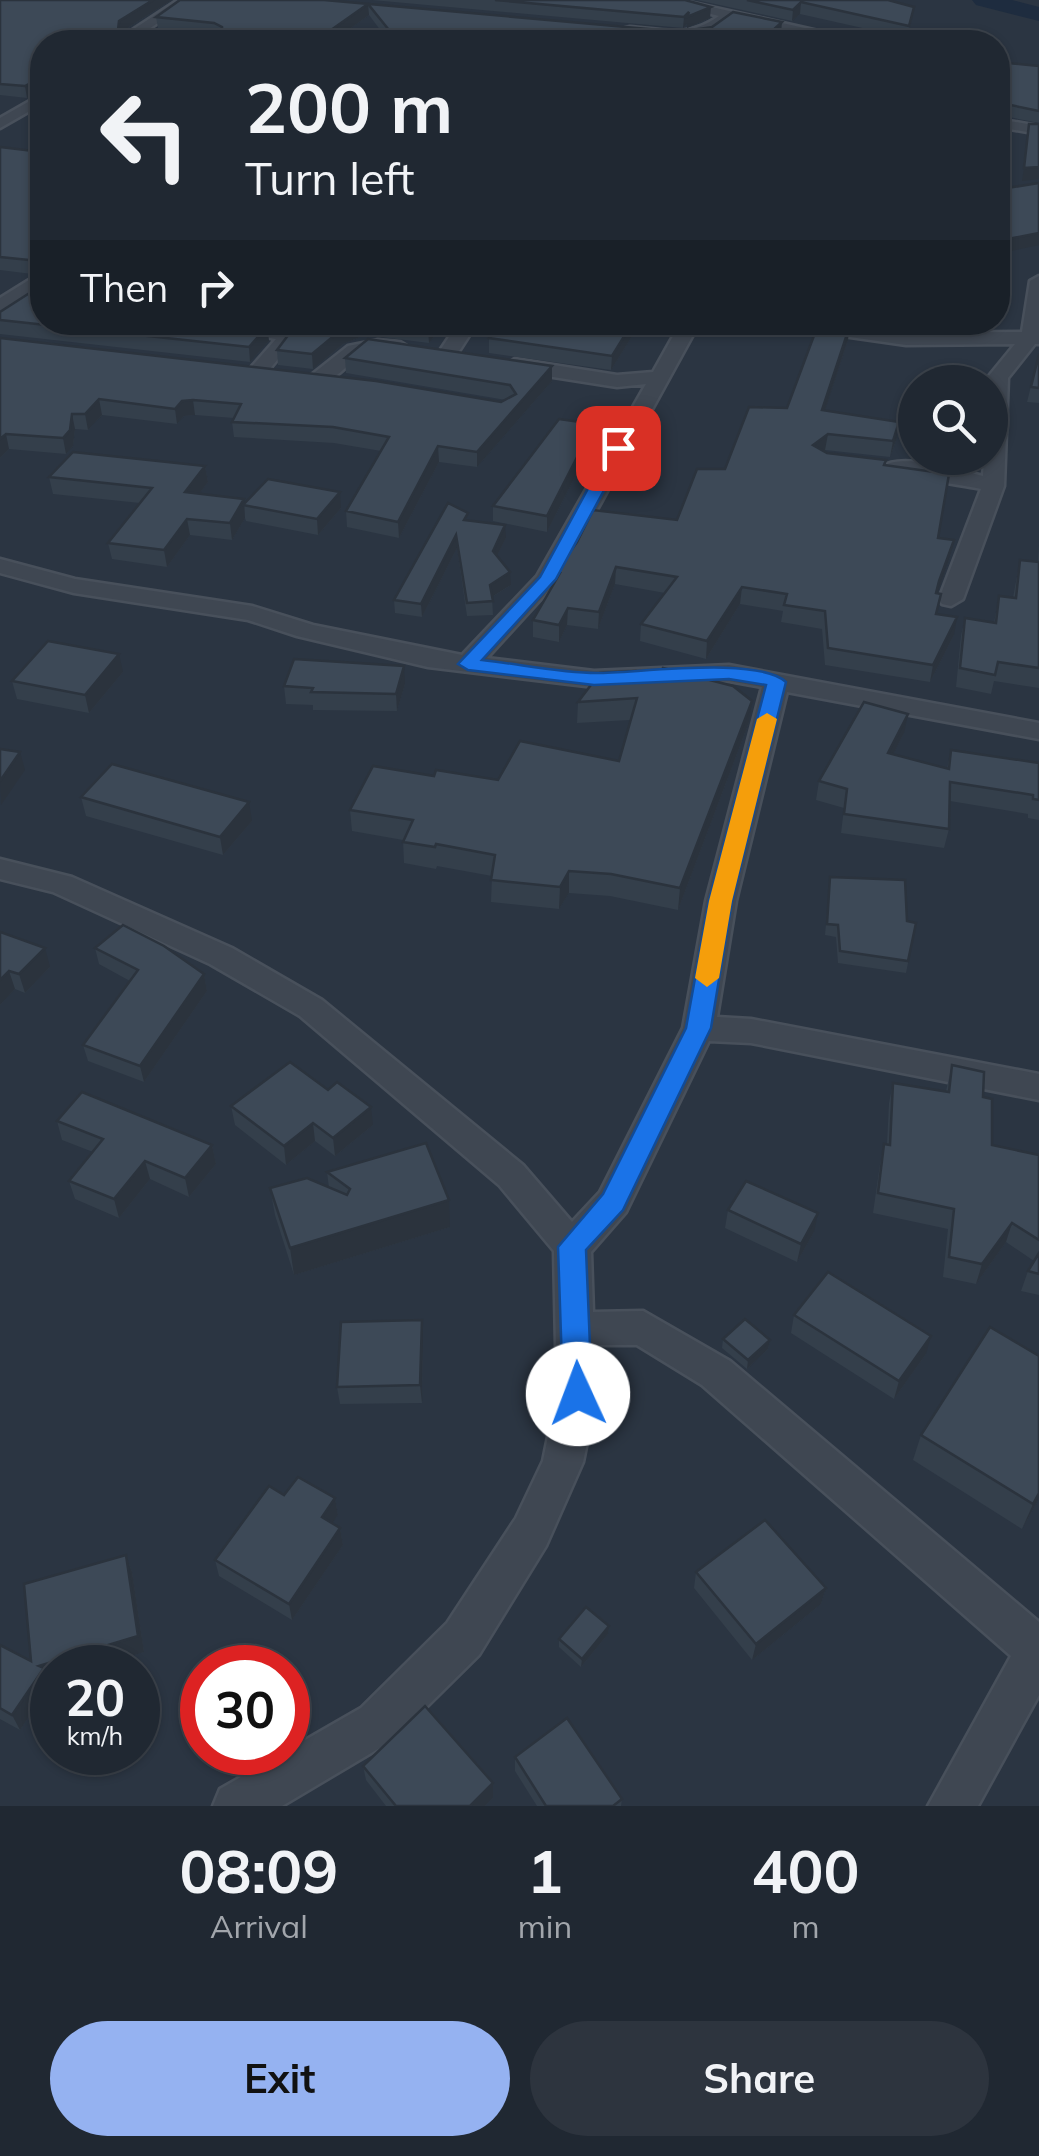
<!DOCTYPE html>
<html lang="en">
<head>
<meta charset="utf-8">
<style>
	body { margin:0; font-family:Mulish,sans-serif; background:#2d343e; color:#f1f3f6; height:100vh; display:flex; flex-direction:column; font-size:38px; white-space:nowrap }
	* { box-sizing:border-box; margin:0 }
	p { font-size:32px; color:#a2a6ac }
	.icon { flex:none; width:55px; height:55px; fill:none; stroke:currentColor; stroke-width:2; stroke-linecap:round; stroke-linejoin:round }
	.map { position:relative; height:1806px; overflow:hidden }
	.details { display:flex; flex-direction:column; background:#202832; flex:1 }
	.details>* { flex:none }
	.banner { position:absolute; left:30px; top:30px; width:980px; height:305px; border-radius:40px; box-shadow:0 2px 8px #0004,0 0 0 2px #3d444d; background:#202832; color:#f1f3f6; overflow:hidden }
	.fabs { position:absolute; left:898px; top:365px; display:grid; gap:20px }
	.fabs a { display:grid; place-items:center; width:110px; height:110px; border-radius:50%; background:#202832; box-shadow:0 2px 8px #0004,0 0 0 2px #3d444d; font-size:50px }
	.speed { position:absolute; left:30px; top:1645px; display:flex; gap:20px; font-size:50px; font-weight:700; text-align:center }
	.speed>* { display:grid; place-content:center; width:130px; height:130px; border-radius:50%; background:#202832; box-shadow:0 2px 8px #0004,0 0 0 2px #3d444d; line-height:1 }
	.speed small { font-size:25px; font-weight:400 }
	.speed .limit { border:15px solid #d22; background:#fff; color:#111 }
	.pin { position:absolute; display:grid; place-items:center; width:85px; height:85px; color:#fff; margin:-42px; border-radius:20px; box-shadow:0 5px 15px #0006 }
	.me { position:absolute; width:110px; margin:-55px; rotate:358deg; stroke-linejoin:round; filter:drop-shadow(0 0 8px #0008) }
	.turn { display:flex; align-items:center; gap:35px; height:210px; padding:0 50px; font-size:45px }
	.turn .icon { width:130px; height:130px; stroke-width:2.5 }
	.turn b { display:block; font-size:70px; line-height:85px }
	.then { display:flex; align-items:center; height:95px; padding:0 50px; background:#0003; gap:20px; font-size:38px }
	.eta { display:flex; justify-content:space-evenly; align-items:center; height:170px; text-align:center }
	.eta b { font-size:60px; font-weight:700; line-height:70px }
	.cta { display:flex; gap:20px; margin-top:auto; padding:20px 50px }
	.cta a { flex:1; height:115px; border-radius:60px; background:#95b2f1; color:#111; font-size:40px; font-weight:700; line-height:115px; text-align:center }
	.cta a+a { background:#2d343e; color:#f1f3f6 }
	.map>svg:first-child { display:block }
</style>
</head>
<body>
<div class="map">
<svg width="1039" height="1806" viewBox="0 0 1039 1806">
	<rect width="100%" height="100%" fill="#2b3542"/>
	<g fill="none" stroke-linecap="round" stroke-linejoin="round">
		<!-- river -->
		<polygon fill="#1e2c3f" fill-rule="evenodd" points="972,0 1012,0 1039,7 1039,21 976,5"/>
		<defs>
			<g id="minor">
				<polygon points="178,0 193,0 129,42 114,42"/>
				<path d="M656,0H680L867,42H844L731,19C696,45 668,41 625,34V28L630,27C666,30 688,38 719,16Z"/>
				<polygon points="42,94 42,104 0,128 0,118"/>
				<polygon points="998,119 1039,126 1039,134 998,127"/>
				<polygon points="42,272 42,285 0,313 0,298"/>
				<path d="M1039,276V344H1035L1008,378L1004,486L963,599L951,606L942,604L939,599L981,489C960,484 893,477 882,467C900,452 960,470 983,476L984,458H990L988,377L1015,344L906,345L787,328L778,322H830L906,333L1022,332L1030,281Z"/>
				<polygon points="240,322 259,322 298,335 263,377 256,379 246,373 276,339 238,332 236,328"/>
				<polygon points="459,322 478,322 454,359 440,359 437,355"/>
				<polygon points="681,322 700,322 559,579 487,658 594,671 729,665 1039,723 1039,739 787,692 736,901 717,1017 751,1019 1039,1074 1039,1100 751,1043 709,1041 626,1212 591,1252 593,1312 643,1311 730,1361 1039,1622 1039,1695 978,1806 928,1806 1011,1656 702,1385 637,1345 595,1345 597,1393 583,1462 546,1546 479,1655 393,1740 282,1806 213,1806 220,1789 361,1708 447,1623 516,1518 543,1461 557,1393 554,1251 499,1185 300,1016 210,964 53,892 0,879 0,859 72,877 232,948 322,1000 523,1165 572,1222 600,1192 683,1028 706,901 762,687 729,681 594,687 428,667 297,636 248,620 74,593 0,573 0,559 75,579 252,606 313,625 462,655 537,576 646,384 617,387 515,371 505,365 515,359 617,375 653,372"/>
				<path d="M378,340L400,342L410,348L400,354H361C345,367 336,380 315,386L305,380L348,346Z"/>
			</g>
		</defs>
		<!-- minor casing -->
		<use href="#minor" stroke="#48505b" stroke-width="5"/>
		<!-- minor -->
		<use href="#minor" fill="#3f4752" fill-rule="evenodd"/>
	</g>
	<!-- wall -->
	<g fill="#343f4b">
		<polygon points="0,0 172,0 121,32 121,33 204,33 158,28 156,17 324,0 671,31 384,35 369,15 331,42 42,42 42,90 27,98 0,95"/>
		<polygon points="372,0 685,0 710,18 687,28 687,24 683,28"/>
		<polygon points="697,0 888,0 912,18 907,38 800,14 792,21"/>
		<polygon points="998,62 1039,66 1039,123 999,115"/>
		<polygon points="0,147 42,152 42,268 32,274 0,270"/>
		<polygon points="0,312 42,322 267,327 269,341 250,362 0,334"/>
		<polygon points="271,322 446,322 429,343 365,335 343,344 313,369 278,365 277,350 292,330"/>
		<polygon points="505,322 641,322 611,370 489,353 489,338"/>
		<polygon points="0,338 501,402 506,400 346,373 345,358 552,381 477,467 439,462 399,538 347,527 346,511 381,451 334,443 234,437 232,422 234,418 195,415 184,416 177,424 102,415 88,430 75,429 73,446 66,454 9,449 0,458"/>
		<polygon points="848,340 825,410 899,422 897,438 890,457 825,450 824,452 827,453 886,460 885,465 938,538 954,540 950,557 937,593 937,614 954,635 930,682 825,665 822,629 781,622 783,611 740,604 706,659 640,641 641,624 665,593 615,584 598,629 567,625 559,642 533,637 533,620 555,582 555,572 677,520 725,469 787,408"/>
		<polygon points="1039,354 1039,403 1027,402"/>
		<polygon points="594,424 594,439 547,532 493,521 493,506"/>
		<polygon points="205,466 208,482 199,494 245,503 341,508 318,535 246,521 245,518 232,540 190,535 167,567 112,559 108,543 140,503 53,494 49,477"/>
		<polygon points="468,520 506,538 497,556 511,585 492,597 493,615 467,616 457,548 422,617 395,613 394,600"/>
		<polygon points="1039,545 1039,688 994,681 991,694 956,687 961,636 965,618 994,623 999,596 1013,598 1020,560 1038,562"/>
		<polygon points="123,672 89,713 17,699 12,681"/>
		<polygon points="600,673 749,722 678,910 610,896 569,893 559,909 491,902 492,876 437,866 436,869 404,863 403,840 352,831 350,810 434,776 498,780 619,761 630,720 577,723 578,702"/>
		<polygon points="405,684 397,711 313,710 313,705 286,704 284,686"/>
		<polygon points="904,733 893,754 947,769 951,750 1039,763 1039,820 1028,818 1028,814 950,801 949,829 944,848 841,833 844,808 816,800 819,781"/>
		<polygon points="81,797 252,821 223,855 86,816"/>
		<polygon points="830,877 907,921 916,923 906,973 838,963 836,937 825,935"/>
		<polygon points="0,932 50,967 25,993 15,989 0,1005"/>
		<polygon points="95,948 204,974 207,991 144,1082 88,1061 83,1045 130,981 99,964"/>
		<polygon points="952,1065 983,1097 992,1145 1039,1155 1039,1295 1021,1291 1028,1271 1034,1261 1006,1242 976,1284 943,1277 948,1229 873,1213 880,1164 884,1144 887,1144 889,1103 893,1083 946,1091"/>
		<polygon points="328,1090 373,1125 335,1156 315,1141 286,1165 235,1125 231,1106"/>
		<polygon points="57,1121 212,1145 216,1164 189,1197 150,1179 119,1218 75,1199 69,1181 93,1152 62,1140"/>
		<polygon points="327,1172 450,1227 294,1275 275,1215 270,1188 329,1188"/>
		<polygon points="728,1210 814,1232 797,1262 725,1228"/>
		<polygon points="794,1315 926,1354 894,1399 791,1333"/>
		<polygon points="423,1338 422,1403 340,1404 337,1387"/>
		<polygon points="723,1339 770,1340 768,1349 747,1369 722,1348"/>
		<polygon points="921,1435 1039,1499 1022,1529 913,1460"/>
		<polygon points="284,1495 335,1498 338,1515 332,1523 340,1528 343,1545 292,1620 219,1576 215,1560"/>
		<polygon points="126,1555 132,1572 144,1652 94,1668 52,1668 52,1680 49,1681 51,1684 20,1730 0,1719 0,1645 31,1661"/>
		<polygon points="696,1572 826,1588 821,1604 752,1660 694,1588"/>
		<polygon points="609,1626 608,1634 581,1667 559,1647 559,1639"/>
		<polygon points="515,1757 622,1799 621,1806 537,1806 515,1771"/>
		<polygon points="363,1766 493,1798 485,1806 386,1806 366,1780"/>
	</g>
	<!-- shaded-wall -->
	<g fill="#2b333d">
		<polygon points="153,0 172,0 121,32 119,41 118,30 119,21"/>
		<polygon points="801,2 800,14 792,21 793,10"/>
		<polygon points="368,4 369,15 331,42 314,42"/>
		<polygon points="711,7 710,18 687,28 687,24 683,28 684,17 689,12"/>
		<polygon points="782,22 781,33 771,42 760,42"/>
		<polygon points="671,31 670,42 660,42"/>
		<polygon points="40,78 42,90 27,98 25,86"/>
		<polygon points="1039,167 1039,179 1022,181 1024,168"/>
		<polygon points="1039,233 1039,245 998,254 998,241"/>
		<polygon points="40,254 42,268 32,274 29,260"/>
		<polygon points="358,322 364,322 365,335 343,344 313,369 312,354 342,329"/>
		<polygon points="433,322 446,322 429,343 428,329"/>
		<polygon points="633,322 641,322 611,370 612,356"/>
		<polygon points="850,325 848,340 820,426 822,410"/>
		<polygon points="267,327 269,341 250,362 249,347"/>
		<polygon points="552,366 552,381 477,467 477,452"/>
		<polygon points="99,399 102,415 88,430 85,414"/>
		<polygon points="193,400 195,415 184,416 177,424 175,409 182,401"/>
		<polygon points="72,414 75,429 73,446 66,454 63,438"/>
		<polygon points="899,422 897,438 890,457 893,441"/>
		<polygon points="594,424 594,439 547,532 547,516"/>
		<polygon points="6,434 9,449 0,458 0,439"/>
		<polygon points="828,434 825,450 810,461 813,445"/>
		<polygon points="438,446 439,462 399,538 398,522"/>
		<polygon points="205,466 208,482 188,509 185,492"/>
		<polygon points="340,492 341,508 318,535 317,519"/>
		<polygon points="244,499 245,518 232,540 230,523"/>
		<polygon points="187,519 190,535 167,567 164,550"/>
		<polygon points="505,525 506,538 493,564 493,551"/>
		<polygon points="456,535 457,548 422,617 421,604"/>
		<polygon points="954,540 950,557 936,598 939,581"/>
		<polygon points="616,567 615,584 598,629 599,612"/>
		<polygon points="510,572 511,585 490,598 490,585"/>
		<polygon points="742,587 740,604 706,659 707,641"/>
		<polygon points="568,608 567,625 559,642 559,625"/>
		<polygon points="957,617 954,635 930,682 933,665"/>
		<polygon points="119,654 123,672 89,713 85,695"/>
		<polygon points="404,666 405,684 397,711 396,694"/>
		<polygon points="752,701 749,722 678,910 680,888"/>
		<polygon points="908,714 904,733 884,772 888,753"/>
		<polygon points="20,752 25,770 1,805 0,781"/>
		<polygon points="249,802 252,821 223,855 220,837"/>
		<polygon points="569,871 569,893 559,909 560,887"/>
		<polygon points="45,948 50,967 25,993 19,974"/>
		<polygon points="9,971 15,989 0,1005 0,980"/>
		<polygon points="204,974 207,991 144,1082 140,1066"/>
		<polygon points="371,1107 373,1125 335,1156 333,1138"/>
		<polygon points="313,1123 315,1141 286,1165 284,1146"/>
		<polygon points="212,1145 216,1164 189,1197 185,1178"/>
		<polygon points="145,1161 150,1179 119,1218 114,1199"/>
		<polygon points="449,1200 450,1227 294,1275 290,1248"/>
		<polygon points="818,1213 814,1232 797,1262 801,1244"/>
		<polygon points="1012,1223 1006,1242 976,1284 982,1264"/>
		<polygon points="422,1320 423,1338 422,1403 420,1385"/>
		<polygon points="931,1336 926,1354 894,1399 899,1381"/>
		<polygon points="770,1340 768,1349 747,1369 748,1360"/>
		<polygon points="1039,1493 1039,1499 1022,1529 1033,1504"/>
		<polygon points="335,1498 338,1515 325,1534 322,1517"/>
		<polygon points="340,1528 343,1545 292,1620 289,1604"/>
		<polygon points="126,1555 132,1572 144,1652 94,1668 52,1668 52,1680 49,1681 51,1684 20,1730 12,1715 39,1666"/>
		<polygon points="826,1588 821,1604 752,1660 756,1644"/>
		<polygon points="609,1626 608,1634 581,1667 582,1659"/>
		<polygon points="493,1783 493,1798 485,1806 470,1806"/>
	</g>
	<!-- building -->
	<g fill="#3d4957" stroke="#2b333d" stroke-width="2.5">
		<polygon points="0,0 153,0 119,21 118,30 121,33 222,33 222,27 214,23 156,17 180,0 324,0 671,31 660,42 375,42 389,30 368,4 314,42 42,42 42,85 40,78 25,86 0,84"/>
		<polygon points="495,0 685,0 711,7 687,17 689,12 684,17"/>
		<polygon points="747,0 888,0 914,7 909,26 801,2 793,10"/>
		<polygon points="733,12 782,22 760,42 675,42 680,32 712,27"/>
		<polygon points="998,62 1039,66 1039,111 1001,103 998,106"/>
		<polygon points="1029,124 1039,124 1039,167 1024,168"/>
		<polygon points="0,147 42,152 42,260 40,254 29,260 0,257"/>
		<polygon points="998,178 1001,189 1039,183 1039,233 998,241"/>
		<polygon points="42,285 42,322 243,322 267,327 249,347 0,320 0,312"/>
		<polygon points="298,322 358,322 342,329 312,354 277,350"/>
		<polygon points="382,322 433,322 428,329"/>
		<polygon points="505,322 633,322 612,356 489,338"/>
		<polygon points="819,322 850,325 822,410 899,422 893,441 828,434 813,445 827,453 886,460 884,465 949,474 938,538 954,540 939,581 936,593 941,594 936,614 957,617 933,665 828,648 825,611 784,605 787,594 742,587 707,641 641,624 677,577 616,567 599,612 568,608 559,625 533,620 560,573 555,572 577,542 593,510 677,520 697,469 725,469 749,407 787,408"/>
		<polygon points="0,338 376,381 501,402 516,394 510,385 345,358 368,339 552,366 477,452 438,446 398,522 346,511 389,437 333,427 232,422 241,404 193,400 182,401 175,409 99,399 85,414 72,414 70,430 63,438 6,434 0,439"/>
		<polygon points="1039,354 1039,388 1031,387"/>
		<polygon points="559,419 594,424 547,516 493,506"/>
		<polygon points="73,452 205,466 185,492 244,499 230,523 187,519 164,550 108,543 152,488 49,477"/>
		<polygon points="268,479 340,492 317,519 243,505"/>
		<polygon points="448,503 468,513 464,520 505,525 493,551 510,572 490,585 493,601 467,603 456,535 421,604 394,600"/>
		<polygon points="1020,560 1039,562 1039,668 998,662 995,675 960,668 965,618 996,623 999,596 1016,598"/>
		<polygon points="48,641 119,654 85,695 12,681"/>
		<polygon points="294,659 404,666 396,694 311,692 313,688 284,686"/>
		<polygon points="663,668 733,686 752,701 680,888 611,874 569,871 560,887 491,880 495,855 436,844 435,847 403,842 413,820 350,810 373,766 434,776 436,770 498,780 520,741 619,761 637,698 578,702 600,673 636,671 658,676"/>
		<polygon points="864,702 908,714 888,753 949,769 951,750 1039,763 1039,800 1033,799 1033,795 950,782 949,829 844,814 847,789 819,781"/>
		<polygon points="0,749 20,752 0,781"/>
		<polygon points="112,764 249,802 220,837 81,797"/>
		<polygon points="830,877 905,880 907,921 916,923 908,961 840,951 838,925 827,924"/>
		<polygon points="123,925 164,946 204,974 140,1066 83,1045 138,970 95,948"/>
		<polygon points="0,932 45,948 19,974 9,971 0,980"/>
		<polygon points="290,1062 328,1090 337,1082 371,1107 333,1138 313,1123 284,1146 231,1106"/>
		<polygon points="952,1065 984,1072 983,1097 992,1099 992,1145 1039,1155 1039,1240 1012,1223 982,1264 949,1257 954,1209 878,1193 884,1144 890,1145 893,1083 949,1092"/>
		<polygon points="82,1092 212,1145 185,1178 145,1161 114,1199 69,1181 103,1139 57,1121"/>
		<polygon points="426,1143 449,1200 290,1248 270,1188 307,1178 347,1195 350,1189 327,1172"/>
		<polygon points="746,1181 818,1213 801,1244 728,1210"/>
		<polygon points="1039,1253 1039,1274 1028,1271"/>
		<polygon points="828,1272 931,1336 899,1381 794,1315"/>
		<polygon points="745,1319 770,1340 748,1360 723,1339"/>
		<polygon points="422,1320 420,1385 337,1387 341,1322"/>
		<polygon points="990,1327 1039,1356 1039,1493 1033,1504 921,1435"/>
		<polygon points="298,1477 335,1498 322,1517 340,1528 289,1604 215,1560 269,1486 284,1495"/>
		<polygon points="765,1520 826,1588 756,1644 696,1572"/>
		<polygon points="126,1555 138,1636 39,1666 44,1668 12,1715 0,1708 0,1645 31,1661 24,1584"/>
		<polygon points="586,1607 609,1626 582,1659 559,1639"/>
		<polygon points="425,1706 493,1783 470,1806 396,1806 363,1766"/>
		<polygon points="567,1718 622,1799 613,1806 546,1806 515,1757"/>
	</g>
	<!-- route -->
	<path fill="#1a73e8" stroke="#114b97" stroke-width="2.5" d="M618,444L627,448L556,579L482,660C520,664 559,673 597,673C638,673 758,656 786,682L732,901L711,1028L623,1210L586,1250L592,1394L588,1403L578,1407L567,1403L563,1394L558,1247L603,1194L686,1028L709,901L766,685L729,679L594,685L468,670L458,664L540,577L610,448Z"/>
	<!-- slow -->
	<polygon fill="#f59e0b" points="767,713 777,719 732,901 719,978 707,987 695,978 709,901 757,719"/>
</svg>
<div class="fabs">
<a><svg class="icon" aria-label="search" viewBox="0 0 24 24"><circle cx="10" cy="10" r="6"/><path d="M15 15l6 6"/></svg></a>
</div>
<div class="speed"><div>20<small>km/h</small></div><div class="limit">30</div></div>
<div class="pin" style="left:618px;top:448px;background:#d93025"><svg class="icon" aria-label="arrive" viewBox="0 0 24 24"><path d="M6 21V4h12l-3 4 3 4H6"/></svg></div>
<svg class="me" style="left:578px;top:1394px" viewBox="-20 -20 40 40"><circle r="19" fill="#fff"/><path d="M0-13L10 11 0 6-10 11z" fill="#1a73e8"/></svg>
<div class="banner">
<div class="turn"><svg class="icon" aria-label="left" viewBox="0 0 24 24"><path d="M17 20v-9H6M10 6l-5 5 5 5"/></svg><div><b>200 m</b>Turn left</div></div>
<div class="then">Then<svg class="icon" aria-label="right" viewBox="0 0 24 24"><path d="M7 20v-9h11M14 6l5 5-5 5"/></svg></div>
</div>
</div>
<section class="details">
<div class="eta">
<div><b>08:09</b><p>Arrival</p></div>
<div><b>1</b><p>min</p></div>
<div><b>400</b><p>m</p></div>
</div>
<div class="cta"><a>Exit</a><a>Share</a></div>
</section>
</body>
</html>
